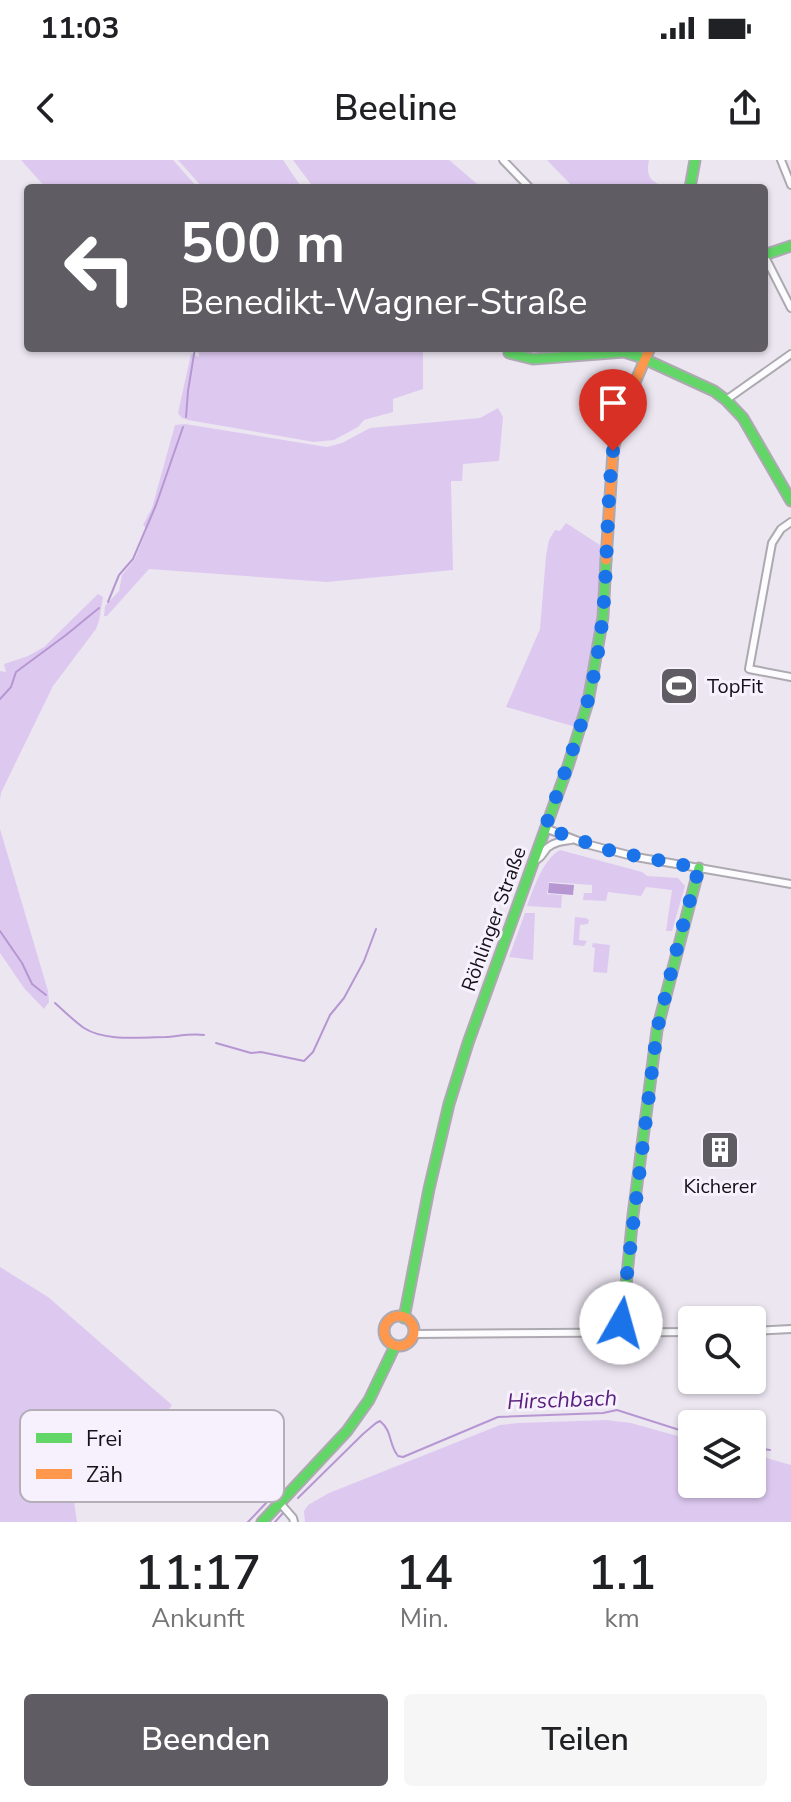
<!DOCTYPE html>
<html lang="de">
<head>
<meta charset="utf-8">
<style>
	body { margin:0; font-family:"Nunito Sans",sans-serif; background:#f6f6f6; color:#202124; height:100vh; display:flex; flex-direction:column; font-size:30px; white-space:nowrap }
	* { box-sizing:border-box; margin:0 }
	p { font-size:26px; color:#757577 }
	.icon { flex:none; width:44px; height:44px; fill:none; stroke:currentColor; stroke-width:2; stroke-linecap:round; stroke-linejoin:round }
	.map { position:relative; height:1362px; overflow:hidden }
	.side { display:flex; flex-direction:column; background:#fff; flex:1 }
	.side>* { flex:none }
	.guide { position:absolute; left:24px; top:24px; width:744px; height:168px; border-radius:8px; box-shadow:0 2px 6px #0004; background:#605c63; color:#fff; overflow:hidden }
	.fabs { position:absolute; left:678px; top:1146px; display:grid; gap:16px }
	.fabs a { display:grid; place-items:center; width:88px; height:88px; border-radius:8px; background:#fff; box-shadow:0 2px 6px #0004; font-size:40px }
	.pin { position:absolute; display:grid; place-items:center; width:68px; height:68px; color:#fff; margin:-82px -34px; border-radius:50% 50% 50% 0; rotate:-45deg; box-shadow:0 0 8px #0007 }
	.pin .icon { rotate:45deg }
	.me { position:absolute; width:88px; margin:-44px; rotate:7deg; stroke-linejoin:round; filter:drop-shadow(0 0 6px #0008) }
	.turn { display:flex; align-items:center; gap:28px; height:168px; padding:0 24px; font-size:36px }
	.turn .icon { width:104px; height:104px; stroke-width:2.5 }
	.turn b { display:block; font-size:56px; line-height:68px }
	.eta { display:flex; justify-content:space-evenly; align-items:center; height:136px; text-align:center }
	.eta b { font-size:48px; font-weight:600; line-height:56px }
	.primary-button { display:flex; gap:16px; margin-top:auto; padding:16px 24px }
	.primary-button a { flex:1; height:92px; border-radius:8px; background:#605c63; color:#fff; font-size:32px; font-weight:600; line-height:92px; text-align:center }
	.primary-button a+a { background:#f6f6f6; color:#202124 }
	.status { display:flex; justify-content:space-between; align-items:center; height:56px; padding:0 40px; background:#fff; direction:ltr }
	.status svg { height:22px; fill:currentColor }
	header { display:flex; justify-content:space-between; align-items:center; height:104px; padding:0 24px; background:#fff; font-size:36px; font-weight:600 }
	.map>svg:first-child { display:block }
</style>
</head>
<body>
<div class="status"><b>11:03</b><svg viewBox="0 0 49 12"><path d="M0 12V9h3v3zM5 12V6h3v6zM10 12V3h3v9zM15 12V0h3v12zM26 1h20v11H26zM47 4h2v5h-2z"/></svg></div>
<header><svg class="icon" aria-label="back" viewBox="0 0 24 24"><path d="M15 5l-7 7 7 7"/></svg>Beeline<svg class="icon" aria-label="share" viewBox="0 0 24 24"><path d="M12 15V3M7 8l5-5 5 5M5 13v7h14v-7"/></svg></header>
<div class="map">
<svg width="791" height="1362" viewBox="0 0 791 1362">
	<rect width="100%" height="100%" fill="#ece6f1"/>
	<!-- green -->
	<g fill="#ddc9f0">
		<polygon points="21,0 173,0 198,28 46,28"/>
		<polygon points="178,0 283,0 302,28 203,28"/>
		<polygon points="293,0 449,0 482,28 314,28"/>
		<path d="M547,0H649C644,23 658,25 676,28H621L620,26L615,28H574Z"/>
		<polygon points="193,188 423,188 423,229 393,239 393,252 364,260 358,267 334,280 314,282 188,260 182,258 178,253 191,194 199,197 199,193"/>
		<polygon points="498,248 503,257 499,301 463,304 462,321 451,321 453,410 327,422 149,409 107,456 104,456 105,446 119,431 122,415 135,399 147,369 143,365 152,348 175,265 185,264 327,287 342,283 370,268 480,258"/>
		<polygon points="566,363 603,387 597,467 588,525 576,567 506,547 540,469 546,396 549,380 555,370 560,371"/>
		<polygon points="98,434 103,437 99,461 96,469 53,526 13,608 1,633 0,640 0,511 6,512 4,504 28,496 44,487"/>
		<polygon points="0,669 48,831 49,842 44,849 24,828 0,793"/>
		<path d="M560,690L642,712L647,716L678,718L685,726L672,771H666L672,730L646,727L641,736L608,732L606,741L583,740L584,733H592V725L549,722L547,734L562,735L561,748L527,746C533,729 544,698 560,690Z"/>
		<polygon points="525,753 535,753 533,800 509,797"/>
		<polygon points="575,757 586,758 589,760 588,764 580,765 579,780 587,781 584,786 573,785"/>
		<polygon points="593,783 610,785 607,813 593,812 595,788 592,787"/>
		<path d="M0,1107L48,1137L172,1245C145,1281 114,1318 74,1341L77,1362H0Z"/>
		<polygon points="606,1260 631,1263 692,1280 692,1324 752,1324 752,1294 791,1305 791,1362 305,1362 304,1351 308,1345 329,1333 500,1265 518,1263"/>
	</g>
	<!-- water -->
	<polygon fill="#b697d2" points="549,723 574,725 573,735 548,733"/>
	<g fill="none" stroke-linecap="round" stroke-linejoin="round">
		<!-- stream -->
		<g stroke="#b697d2" stroke-width="2">
			<polyline points="186,257 188,231 195,188"/>
			<polyline points="108,442 119,415 133,399 156,345 183,267"/>
			<polyline points="0,539 11,527 16,512 66,475 99,448"/>
			<polyline points="0,771 22,803 32,824 46,835"/>
			<path d="M55,843C64,851 74,861 84,868C106,882 141,877 166,877C178,876 193,873 204,875"/>
			<polyline points="216,883 251,893 261,892 304,901 313,892 330,855 344,838 364,801 376,769"/>
			<polyline points="752,1287 770,1290"/>
			<path d="M298,1338L363,1274L376,1263L380,1261C393,1272 388,1283 398,1296L403,1297L498,1257L603,1253L617,1250L692,1274"/>
			<polyline points="248,1362 267,1342"/>
			<polyline points="275,1362 284,1352"/>
		</g>
		<defs>
			<g id="street">
				<polyline points="503,0 530,28"/>
				<polyline points="781,0 791,25"/>
				<polyline points="764,95 791,148"/>
				<polyline points="726,240 791,194"/>
				<polyline points="791,362 781,369 772,383 749,509 791,517"/>
				<polyline points="545,668 586,684 636,697 791,724"/>
				<path d="M534,701C542,698 542,694 547,688C554,682 562,681 571,680"/>
				<polyline points="752,1171 791,1169"/>
				<polyline points="413,1174 692,1172"/>
				<polyline points="280,1343 293,1358 294,1362"/>
			</g>
			<g id="fast">
				<polyline points="690,28 695,0"/>
				<polyline points="764,95 791,86"/>
				<polyline points="509,193 533,199 624,192 640,197 714,231 726,240 743,258 791,341"/>
				<polyline points="404,1158 429,1029 449,944 468,883 568,606 588,542 603,457 606,400"/>
				<polyline points="621,1174 633,1055 657,870 699,708"/>
				<polyline points="262,1362 347,1271 369,1240 395,1186"/>
			</g>
			<g id="slow">
				<polyline points="606,400 613,291 622,252 650,188"/>
				<circle cx="399" cy="1171" r="15"/>
			</g>
		</defs>
		<!-- street casing -->
		<use href="#street" stroke="#ada9b1" stroke-width="10"/>
		<!-- fast casing -->
		<use href="#fast" stroke="#ada9b1" stroke-width="13"/>
		<!-- slow casing -->
		<use href="#slow" stroke="#ada9b1" stroke-width="13"/>
		<!-- street -->
		<use href="#street" stroke="#fcfbfd" stroke-width="6"/>
		<!-- fast -->
		<use href="#fast" stroke="#63d668" stroke-width="9"/>
		<!-- slow -->
		<use href="#slow" stroke="#ff974d" stroke-width="9"/>
	</g>
	<g fill="none" stroke-linecap="round" stroke-linejoin="round">
		<!-- route -->
		<path stroke="#1a73e8" stroke-width="14" stroke-dasharray="0 25.2" d="M613,291C605,358 609,426 598,492C589,553 565,610 545,668L611,691L699,708L680,776L657,870L621,1163"/>
	</g>
	<!-- icons -->
	<defs>
		<symbol id="stadium-square" viewBox="-11 -11 22 22"><rect x="-9" y="-9" width="18" height="18" rx="4" fill="#605c63" stroke="#f7f1fd"/><path d="M0-5a6.5 5 0 1 0 0 10a6.5 5 0 1 0 0-10ZM-3.5-1.8h7v3.6h-7Z" fill="#fff"/></symbol>
		<symbol id="building-square" viewBox="-11 -11 22 22"><rect x="-9" y="-9" width="18" height="18" rx="4" fill="#605c63" stroke="#f7f1fd"/><path d="M-4-6H4V6H1V3H-1V6H-4ZM-2.5-4.3h1.7v1.8h-1.7ZM.8-4.3h1.7v1.8H.8ZM-2.5-1h1.7V.8h-1.7ZM.8-1h1.7V.8H.8Z" fill="#fff"/></symbol>
	</defs>
	<g fill-rule="evenodd">
		<use href="#stadium-square" x="657" y="504" width="44" height="44"/>
		<use href="#building-square" x="698" y="968" width="44" height="44"/>
	</g>
	<g text-anchor="middle" dominant-baseline="central" stroke-width="6" stroke-linejoin="round" paint-order="stroke">
		<!-- poi labels -->
		<g font-size="20" fill="#141117" stroke="#f7f1fd" text-anchor="start">
			<text x="707" y="526">TopFit</text>
			<text x="720" y="1026" text-anchor="middle">Kicherer</text>
		</g>
		<!-- street labels -->
		<g font-size="20" fill="#141117" stroke="#f7f1fd">
			<text transform="translate(494 759) rotate(-70)">Röhlinger Straße</text>
		</g>
		<!-- water labels -->
		<g font-size="22" font-style="italic" fill="#581f7e" stroke="#f7f1fd">
			<text transform="translate(562 1240) rotate(-2)">Hirschbach</text>
		</g>
	</g>
	<!-- legend -->
	<rect x="20" y="1250" width="264" height="92" rx="12" fill="#f7f1fd" stroke="#b3aeb8" stroke-width="2"/>
	<rect x="36" y="1273" width="36" height="10" fill="#63d668"/>
	<rect x="36" y="1309" width="36" height="10" fill="#ff974d"/>
	<g font-size="22" fill="#141117">
		<text x="86" y="1286">Frei</text>
		<text x="86" y="1322">Zäh</text>
	</g>
</svg>
<div class="fabs">
<a><svg class="icon" aria-label="search" viewBox="0 0 24 24"><circle cx="10" cy="10" r="6"/><path d="M15 15l6 6"/></svg></a>
<a><svg class="icon" aria-label="layers" viewBox="0 0 24 24"><path d="M12 4l9 5-9 5-9-5zM3 14l9 5 9-5"/></svg></a>
</div>
<div class="pin" style="left:613px;top:291px;background:#d93025"><svg class="icon" aria-label="arrive" viewBox="0 0 24 24"><path d="M6 21V4h12l-3 4 3 4H6"/></svg></div>
<svg class="me" style="left:621px;top:1163px" viewBox="-20 -20 40 40"><circle r="19" fill="#fff"/><path d="M0-13L10 11 0 6-10 11z" fill="#1a73e8"/></svg>
<div class="guide">
<div class="turn"><svg class="icon" aria-label="left" viewBox="0 0 24 24"><path d="M17 20v-9H6M10 6l-5 5 5 5"/></svg><div><b>500 m</b>Benedikt-Wagner-Straße</div></div>
</div>
</div>
<section class="side">
<div class="eta">
<div><b>11:17</b><p>Ankunft</p></div>
<div><b>14</b><p>Min.</p></div>
<div><b>1.1</b><p>km</p></div>
</div>
<div class="primary-button"><a>Beenden</a><a>Teilen</a></div>
</section>
</body>
</html>
